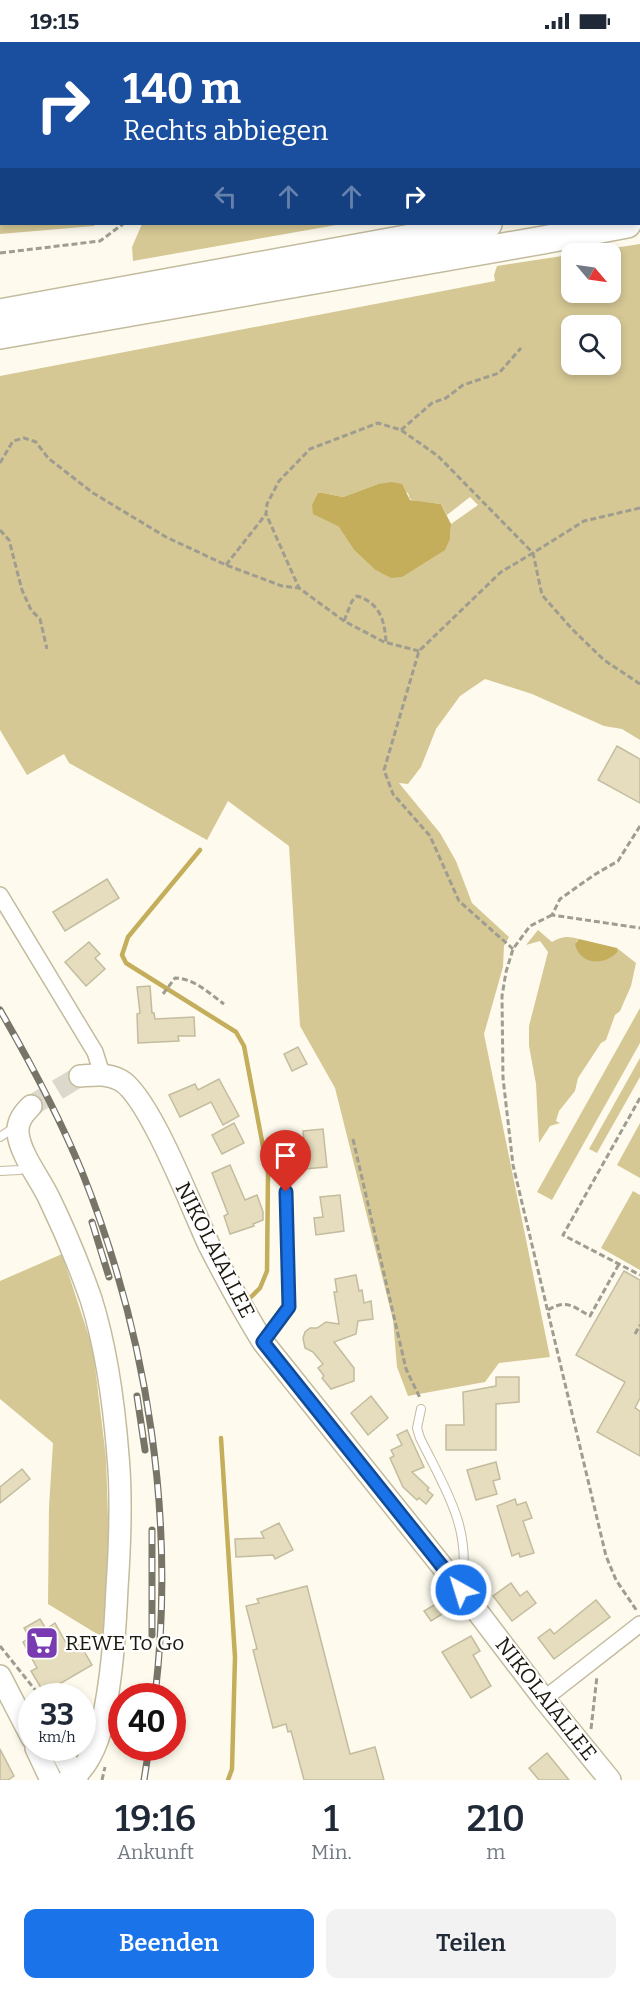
<!DOCTYPE html>
<html lang="de">
<head>
<meta charset="utf-8">
<style>
	body { margin:0; font-family:Bitter,serif; background:#f2f2f3; color:#1f2937; height:100vh; display:flex; flex-direction:column; font-size:22px; white-space:nowrap }
	* { box-sizing:border-box; margin:0 }
	p { font-size:20px; color:#747a83 }
	.icon { flex:none; width:33px; height:33px; fill:none; stroke:currentColor; stroke-width:2; stroke-linecap:round; stroke-linejoin:round }
	.map { position:relative; height:1738px; overflow:hidden }
	.details { display:flex; flex-direction:column; background:#fff; flex:1 }
	.details>* { flex:none }
	.top-card { position:absolute; left:0px; top:0px; width:640px; height:183px; box-shadow:0 3px 9px #0003; background:#1a4fa0; color:#fff; overflow:hidden }
	.needle { width:39px; rotate:119deg }
	.buttons { position:absolute; left:561px; top:201px; display:grid; gap:12px }
	.buttons a { display:grid; place-items:center; width:60px; height:60px; border-radius:12px; background:#fff; box-shadow:0 3px 9px #0003; font-size:30px }
	.speed { position:absolute; left:18px; top:1641px; display:flex; gap:12px; font-size:30px; font-weight:700; text-align:center }
	.speed>* { display:grid; place-content:center; width:78px; height:78px; border-radius:50%; background:#fff; box-shadow:0 3px 9px #0003; line-height:1 }
	.speed small { font-size:15px; font-weight:400 }
	.speed .limit { border:9px solid #d22; background:#fff; color:#111 }
	.pin { position:absolute; display:grid; place-items:center; width:51px; height:51px; color:#fff; margin:-62px -26px; border-radius:50% 50% 50% 0; rotate:-45deg; box-shadow:0 0 6px #0007 }
	.pin .icon { rotate:45deg }
	.me { position:absolute; width:66px; margin:-33px; rotate:321deg; stroke-linejoin:round; filter:drop-shadow(0 0 4px #0008) }
	.turn { display:flex; align-items:center; gap:21px; height:126px; padding:0 24px; font-size:27px }
	.turn .icon { width:78px; height:78px; stroke-width:2.5 }
	.turn b { display:block; font-size:42px; line-height:51px }
	.lanes { display:flex; align-items:center; height:57px; padding:0 24px; background:#0003; justify-content:center; gap:30px; direction:ltr }
	.lanes .off { opacity:.35 }
	.eta { display:flex; justify-content:space-evenly; align-items:center; height:102px; text-align:center }
	.eta b { font-size:36px; font-weight:600; line-height:42px }
	.button { display:flex; gap:12px; margin-top:auto; padding:12px 24px }
	.button a { flex:1; height:69px; border-radius:12px; background:#1a73e8; color:#fff; font-size:24px; font-weight:600; line-height:69px; text-align:center }
	.button a+a { background:#f2f2f3; color:#1f2937 }
	.status { display:flex; justify-content:space-between; align-items:center; height:42px; padding:0 30px; background:#fff; direction:ltr }
	.status svg { height:16px; fill:currentColor }
	.map>svg:first-child { display:block }
</style>
</head>
<body>
<div class="status"><b>19:15</b><svg viewBox="0 0 49 12"><path d="M0 12V9h3v3zM5 12V6h3v6zM10 12V3h3v9zM15 12V0h3v12zM26 1h20v11H26zM47 4h2v5h-2z"/></svg></div>
<div class="map">
<svg width="640" height="1738" viewBox="0 0 640 1738">
	<rect width="100%" height="100%" fill="#fefbee"/>
	<!-- green -->
	<g fill="#d5c895" fill-rule="evenodd">
		<polygon points="0,0 233,0 231,2 2,2 2,182 96,182 94,184 0,192"/>
		<polygon points="285,0 640,0 640,128 639,2 283,1"/>
		<polygon points="142,182 342,182 133,219 132,205"/>
		<path d="M640,202V698L622,687L604,684L532,652L485,637L460,654L436,687L421,725L408,742L399,741L440,791L456,819L472,861L509,895L504,904L503,925L484,992L550,1315L499,1321L485,1340L408,1354L397,1325L393,1278L335,1046L300,984L289,804L228,759L207,798L69,721L64,712L27,733L0,688V334L495,239L494,233L497,224ZM572,212H610V250H572ZM572,284H610V322H572ZM378,442L408,451L410,457C418,461 431,460 441,462L447,473L470,455L478,463L451,482L450,497L374,527L354,508L338,484L323,451L343,455Z"/>
		<path d="M538,888L552,900C562,894 568,894 579,897L576,900L618,909L617,906L636,921L631,944L620,969L615,973L606,998L601,1001L578,1036L575,1049L559,1069L556,1079L560,1081L550,1084L539,1101L536,1042L529,1004V984L548,910L540,899L526,903Z"/>
		<polygon points="640,966 640,1001 552,1158 537,1150"/>
		<polygon points="640,1016 640,1035 597,1111 589,1107"/>
		<polygon points="640,1081 640,1136 617,1123"/>
		<polygon points="633,1149 640,1153 640,1228 601,1206"/>
		<polygon points="62,1212 93,1307 106,1416 110,1535 102,1595 48,1562 49,1465 53,1401 0,1357 0,1239"/>
	</g>
	<!-- water -->
	<g fill="#c4ae5c">
		<polygon points="392,440 402,442 410,458 441,462 451,482 450,497 445,508 402,535 391,536 374,527 354,508 338,484 313,472 312,463 318,451 323,451 343,455 378,442"/>
		<path d="M579,897L617,906L618,909C606,924 580,924 575,902Z"/>
	</g>
	<g fill="none" stroke-linecap="round" stroke-linejoin="round">
		<!-- stream -->
		<g stroke="#c4ae5c" stroke-width="4.5">
			<polyline points="200,808 128,895 122,913 126,921 236,990 244,1004 268,1131 267,1229 260,1246 251,1255"/>
			<polyline points="221,1396 235,1615 232,1727 228,1738"/>
		</g>
	</g>
	<!-- building -->
	<g fill="#e5ddbe" stroke="#c4bc9e" stroke-width="1.5">
		<polygon points="617,704 640,717 640,761 598,738"/>
		<polygon points="107,837 119,856 65,889 53,870"/>
		<polygon points="89,900 100,912 95,916 105,927 86,944 65,920"/>
		<polygon points="150,944 152,971 154,971 155,977 194,975 195,994 178,994 179,999 138,1001 137,972 140,971 137,945"/>
		<polygon points="298,1005 307,1022 292,1029 284,1012"/>
		<polygon points="219,1037 239,1074 223,1083 211,1060 180,1075 169,1053 195,1042 198,1048"/>
		<polygon points="234,1081 244,1101 222,1112 212,1093"/>
		<polygon points="323,1087 327,1125 281,1129 280,1117 297,1115 296,1111 305,1110 303,1089"/>
		<polygon points="230,1123 245,1158 257,1153 263,1170 263,1178 253,1182 254,1184 230,1192 224,1174 228,1172 212,1131"/>
		<polygon points="340,1153 344,1189 316,1193 314,1176 323,1175 320,1155"/>
		<polygon points="624,1229 640,1238 640,1356 635,1366 640,1369 640,1414 597,1390 625,1340 576,1313"/>
		<polygon points="356,1233 359,1249 362,1248 364,1261 371,1259 373,1277 358,1279 356,1292 334,1300 354,1326 354,1339 331,1347 322,1336 324,1334 318,1326 323,1322 313,1310 305,1306 303,1296 305,1290 310,1286 317,1286 326,1280 339,1282 334,1250 337,1250 335,1237"/>
		<polygon points="496,1335 519,1335 519,1360 496,1362 496,1408 446,1408 446,1383 464,1383 463,1350 496,1344"/>
		<polygon points="371,1354 388,1376 368,1393 351,1371"/>
		<polygon points="407,1388 424,1425 412,1430 429,1446 427,1448 433,1453 426,1462 419,1456 417,1458 403,1445 390,1416 394,1414 391,1408 402,1403 397,1393"/>
		<polygon points="496,1420 500,1437 493,1439 497,1452 476,1458 467,1428"/>
		<polygon points="22,1427 30,1437 0,1461 0,1445"/>
		<polygon points="515,1457 517,1463 526,1460 532,1476 523,1479 534,1511 520,1515 519,1511 512,1514 497,1464"/>
		<polygon points="279,1481 293,1508 275,1517 273,1513 236,1515 235,1497 264,1496 261,1490"/>
		<polygon points="511,1541 520,1554 527,1549 536,1561 512,1579 493,1554"/>
		<polygon points="307,1544 350,1712 375,1705 384,1738 304,1738 291,1689 288,1690 286,1682 273,1686 253,1608 257,1607 246,1564 259,1561 257,1557"/>
		<polygon points="596,1558 610,1575 554,1617 538,1596 550,1587 554,1592"/>
		<polygon points="441,1559 447,1569 431,1579 424,1569"/>
		<polygon points="40,1577 46,1587 55,1581 70,1608 80,1602 92,1623 44,1651 31,1629 37,1626 23,1600 30,1596 24,1586"/>
		<polygon points="471,1594 480,1609 473,1613 491,1644 471,1656 442,1610"/>
		<polygon points="0,1707 14,1734 8,1738 0,1738"/>
		<polygon points="547,1711 569,1738 539,1738 529,1726"/>
	</g>
	<g fill="none" stroke-linecap="round" stroke-linejoin="round">
		<!-- secondary-tunnel -->
		<polyline stroke="#dcd9cc" stroke-width="21" stroke-dasharray="21 10" stroke-linecap="butt" points="31,1064 80,1034"/>
		<defs>
			<g id="lane">
				<polyline points="0,1095 9,1089 16,1088"/>
				<polyline points="0,1129 20,1128 27,1124"/>
				<polyline points="264,1298 289,1265 286,1150"/>
				<path d="M421,1367L417,1386L420,1396C444,1445 473,1487 461,1544"/>
			</g>
			<g id="street">
				<polyline points="0,853 95,1010 102,1032"/>
				<polyline points="544,1657 640,1582"/>
			</g>
			<g id="secondary">
				<path d="M80,1034C94,1033 107,1031 120,1038C149,1053 193,1169 209,1203C226,1236 243,1268 263,1300L461,1548L544,1657L610,1738"/>
				<path d="M31,1064C24,1071 17,1079 18,1091C20,1112 40,1137 49,1156C65,1189 79,1223 91,1257C107,1308 114,1362 118,1414C122,1458 120,1502 117,1546C115,1591 112,1637 102,1682C98,1701 86,1730 68,1738"/>
				<polyline points="0,1634 32,1696"/>
				<polyline points="36,1706 51,1738"/>
				<polyline points="59,1706 77,1738"/>
			</g>
			<g id="highway">
				<polyline points="639,154 640,154"/>
				<polyline points="0,271 488,182"/>
				<polyline points="0,293 543,198 627,182"/>
			</g>
		</defs>
		<!-- lane casing -->
		<use href="#lane" stroke="#c3bb9d" stroke-width="10"/>
		<!-- street casing -->
		<use href="#street" stroke="#c3bb9d" stroke-width="18"/>
		<!-- secondary casing -->
		<use href="#secondary" stroke="#c3bb9d" stroke-width="24"/>
		<!-- highway casing -->
		<use href="#highway" stroke="#c3bb9d" stroke-width="30"/>
		<!-- path -->
		<g stroke="#9f9c90" stroke-width="3" stroke-dasharray="6 3" stroke-linecap="butt">
			<polyline points="276,2 278,0"/>
			<polyline points="0,211 100,199 123,182"/>
			<polyline points="401,388 432,361 446,356 463,343 499,331 521,306"/>
			<polyline points="0,421 13,399 24,396 36,400 48,416 93,451 166,495 226,523 282,544 299,546"/>
			<polyline points="640,466 584,479 533,511 542,553 572,587 604,618 640,642"/>
			<polyline points="0,488 9,498 22,548 31,568 40,577 47,607"/>
			<polyline points="226,523 266,472"/>
			<path d="M344,579L352,559L357,554C380,561 385,579 386,601"/>
			<polyline points="419,609 384,600 344,579 299,546 266,472 267,462 279,439 310,407 378,381 401,388 438,414 533,511 501,530 419,609 384,728 393,752 430,794 459,859 513,907"/>
			<polyline points="640,784 618,819 594,833 560,857 552,873 640,886"/>
			<polyline points="552,873 530,884 513,907 506,930 502,954 503,1036 513,1123 606,1514 616,1538 637,1569"/>
			<path d="M163,952L175,936C194,936 210,952 224,962"/>
			<polyline points="640,1056 563,1193 640,1233"/>
			<polyline points="353,1097 406,1327 420,1356"/>
			<path d="M548,1268C567,1257 572,1264 590,1274L619,1222"/>
			<polyline points="635,1292 640,1283"/>
			<polyline points="0,1604 40,1654"/>
			<polyline points="591,1687 597,1634"/>
			<polyline points="102,1738 105,1725"/>
		</g>
		<!-- lane -->
		<use href="#lane" stroke="#fff" stroke-width="8"/>
		<!-- street -->
		<use href="#street" stroke="#fff" stroke-width="15"/>
		<!-- secondary -->
		<use href="#secondary" stroke="#fff" stroke-width="21"/>
		<!-- highway -->
		<use href="#highway" stroke="#fff" stroke-width="27"/>
		<defs>
			<g id="rail">
				<path d="M0,968C30,1020 59,1074 82,1130C148,1295 176,1477 155,1654"/>
				<polyline points="92,1180 109,1235"/>
				<polyline points="137,1354 145,1408"/>
				<polyline points="152,1488 152,1593"/>
				<polyline points="144,1738 149,1706"/>
			</g>
		</defs>
		<!-- rail casing -->
		<use href="#rail" stroke="#777468" stroke-width="7"/>
		<!-- rail -->
		<use href="#rail" stroke="#fff" stroke-width="4.5" stroke-dasharray="14" stroke-linecap="butt"/>
	</g>
	<g fill="none" stroke-linecap="round" stroke-linejoin="round">
		<defs>
			<polyline id="route" points="286,1150 289,1265 263,1300 461,1548"/>
		</defs>
		<!-- route casing -->
		<use href="#route" stroke="#114b97" stroke-width="15"/>
		<!-- route -->
		<use href="#route" stroke="#1a73e8" stroke-width="10"/>
	</g>
	<!-- icons -->
	<defs>
		<symbol id="supermarket-square" viewBox="-11 -11 22 22"><rect x="-9" y="-9" width="18" height="18" rx="4" fill="#793bb1" stroke="#fff"/><path d="M-6-5.5h2.5l.6 2H6L4.5 2H-2.5L-4.4-4H-6ZM-1.5 3.2a1.3 1.3 0 1 0 .1 0ZM3 3.2a1.3 1.3 0 1 0 .1 0Z" fill="#fff"/></symbol>
	</defs>
	<g fill-rule="evenodd">
		<use href="#supermarket-square" x="23" y="1582" width="38" height="38"/>
	</g>
	<g text-anchor="middle" dominant-baseline="central" stroke-width="4.5" stroke-linejoin="round" paint-order="stroke">
		<!-- street labels -->
		<g font-size="21" fill="#1b180d" stroke="#fff">
			<text transform="translate(215 1208) rotate(63)">NIKOLAIALLEE</text>
			<text transform="translate(546 1657) rotate(52)">NIKOLAIALLEE</text>
		</g>
		<!-- poi labels -->
		<g font-size="21" fill="#1b180d" stroke="#fff" text-anchor="start">
			<text x="65" y="1601">REWE To Go</text>
		</g>
	</g>
</svg>
<div class="buttons">
<a><svg class="needle" viewBox="-14 -14 28 28"><path d="M0-13l5 13h-10z" fill="#e53935"/><path d="M0 13l5-13h-10z" fill="#747a83"/></svg></a>
<a><svg class="icon" aria-label="search" viewBox="0 0 24 24"><circle cx="10" cy="10" r="6"/><path d="M15 15l6 6"/></svg></a>
</div>
<div class="speed"><div>33<small>km/h</small></div><div class="limit">40</div></div>
<div class="pin" style="left:286px;top:1150px;background:#d93025"><svg class="icon" aria-label="arrive" viewBox="0 0 24 24"><path d="M6 21V4h12l-3 4 3 4H6"/></svg></div>
<svg class="me" style="left:461px;top:1548px" viewBox="-20 -20 40 40"><circle r="17" fill="#1a73e8" stroke="#fff" stroke-width="3"/><path d="M0-11L8 9 0 5-8 9z" fill="#fff"/></svg>
<div class="top-card">
<div class="turn"><svg class="icon" aria-label="right" viewBox="0 0 24 24"><path d="M7 20v-9h11M14 6l5 5-5 5"/></svg><div><b>140 m</b>Rechts abbiegen</div></div>
<div class="lanes"><svg class="icon off" aria-label="left" viewBox="0 0 24 24"><path d="M17 20v-9H6M10 6l-5 5 5 5"/></svg><svg class="icon off" aria-label="ahead" viewBox="0 0 24 24"><path d="M12 20V5M6 11l6-6 6 6"/></svg><svg class="icon off" aria-label="ahead" viewBox="0 0 24 24"><path d="M12 20V5M6 11l6-6 6 6"/></svg><svg class="icon" aria-label="right" viewBox="0 0 24 24"><path d="M7 20v-9h11M14 6l5 5-5 5"/></svg></div>
</div>
</div>
<section class="details">
<div class="eta">
<div><b>19:16</b><p>Ankunft</p></div>
<div><b>1</b><p>Min.</p></div>
<div><b>210</b><p>m</p></div>
</div>
<div class="button"><a>Beenden</a><a>Teilen</a></div>
</section>
</body>
</html>
